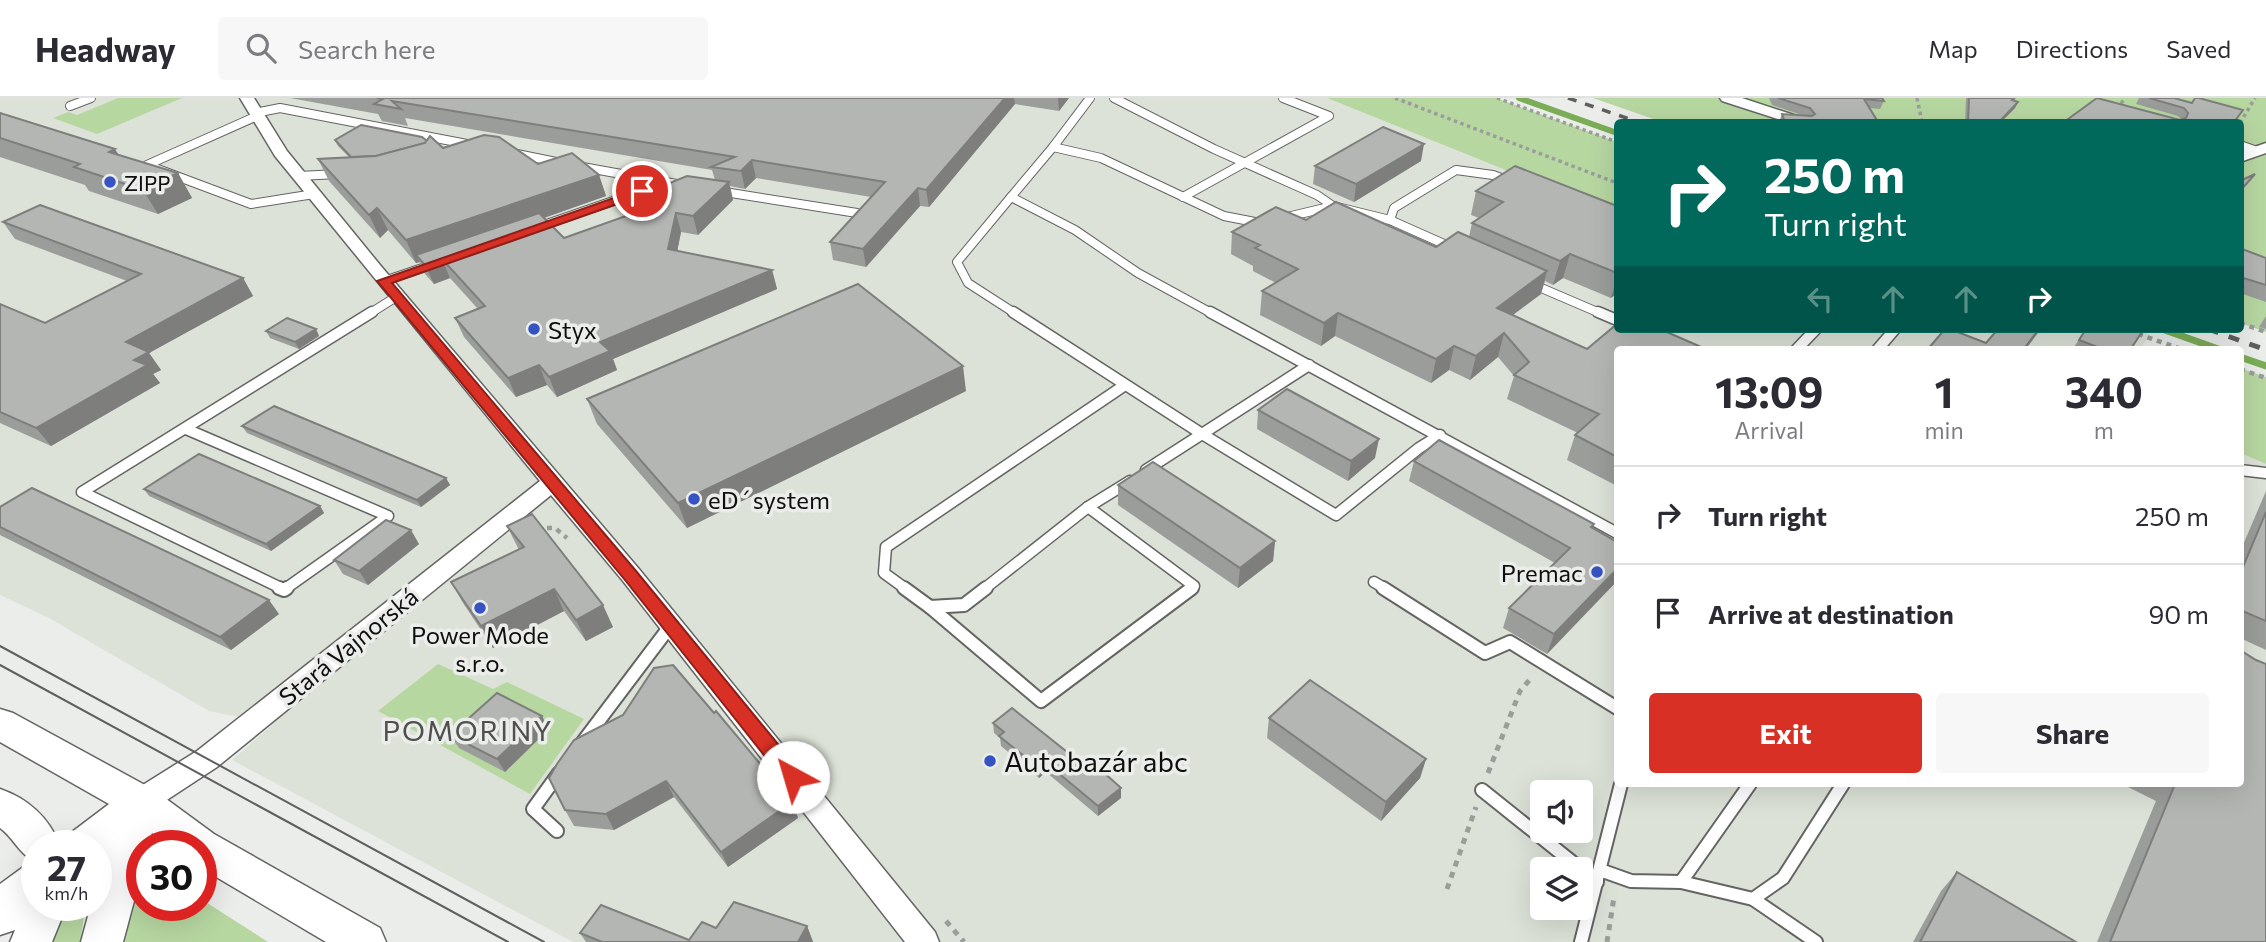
<!DOCTYPE html>
<html lang="en">
<head>
<meta charset="utf-8">
<style>
	body { margin:0; font-family:Commissioner,sans-serif; background:#f7f7f7; color:#2b2b33; height:100vh; display:flex; flex-direction:column; font-size:26px; white-space:nowrap }
	* { box-sizing:border-box; margin:0 }
	p { font-size:23px; color:#7c7c81 }
	.icon { flex:none; width:38px; height:38px; fill:none; stroke:currentColor; stroke-width:2; stroke-linecap:round; stroke-linejoin:round }
	.map { position:relative; flex:1; overflow:hidden }
	.drawer { position:absolute; left:1614px; top:248px; width:630px; height:441px; display:flex; flex-direction:column; background:#fff; border-radius:7px; box-shadow:0 7px 28px #0002 }
	.drawer>* { flex:none }
	.banner { position:absolute; left:1614px; top:21px; width:630px; height:214px; border-radius:7px; box-shadow:0 7px 28px #0002; background:#00695c; color:#fff; overflow:hidden }
	.fabs { position:absolute; left:1530px; top:682px; display:grid; gap:14px }
	.fabs a { display:grid; place-items:center; width:63px; height:63px; border-radius:7px; background:#fff; box-shadow:0 7px 28px #0002; font-size:35px }
	.speed { position:absolute; left:21px; top:732px; display:flex; gap:14px; font-size:35px; font-weight:700; text-align:center }
	.speed>* { display:grid; place-content:center; width:91px; height:91px; border-radius:50%; background:#fff; box-shadow:0 7px 28px #0002; line-height:1 }
	.speed small { font-size:18px; font-weight:400 }
	.speed .limit { border:10px solid #d22; background:#fff; color:#111 }
	.pin { position:absolute; display:grid; place-items:center; width:60px; height:60px; color:#fff; margin:-30px; border:4px solid #fff; border-radius:50%; box-shadow:0 2px 7px #0007 }
	.me { position:absolute; width:77px; margin:-38px; rotate:321deg; stroke-linejoin:round; filter:drop-shadow(0 0 5px #0008) }
	.turn { display:flex; align-items:center; gap:24px; height:147px; padding:0 35px; font-size:32px }
	.turn .icon { width:91px; height:91px; stroke-width:2.5 }
	.turn b { display:block; font-size:49px; line-height:60px }
	.lanes { display:flex; align-items:center; height:66px; padding:0 35px; background:#0003; justify-content:center; gap:35px; direction:ltr }
	.lanes .off { opacity:.35 }
	.eta { display:flex; justify-content:space-evenly; align-items:center; height:119px; text-align:center }
	.eta b { font-size:42px; font-weight:700; line-height:49px }
	.button { display:flex; gap:14px; margin-top:auto; padding:14px 35px }
	.button a { flex:1; height:80px; border-radius:7px; background:#d93025; color:#fff; font-size:28px; font-weight:700; line-height:80px; text-align:center }
	.button a+a { background:#f7f7f7; color:#2b2b33 }
	ul { padding:0; list-style:none }
	li { display:flex; align-items:center; gap:21px; height:98px; padding:0 35px; border-top:2px solid #e1e1e2 }
	li div { flex:1 }
	li b { display:block; font-size:26px }
	li em { font-style:normal }
	header { display:flex; align-items:center; gap:42px; box-sizing:border-box; height:98px; padding:0 35px; background:#fff; border-bottom:2px solid #e1e1e2 }
	header strong { font-size:33px }
	nav { display:flex; gap:38px; margin-inline-start:auto; font-size:24px }
	.search { width:490px; height:63px; background:#f7f7f7; display:flex; align-items:center; gap:18px; box-sizing:border-box; padding:0 24px; border-radius:7px; color:#7c7c81; font-size:26px }
	.map>svg:first-child { display:block }
</style>
</head>
<body>
<header>
<strong>Headway</strong>
<div class="search"><svg class="icon" aria-label="search" viewBox="0 0 24 24"><circle cx="10" cy="10" r="6"/><path d="M15 15l6 6"/></svg>Search here</div>
<nav><a>Map</a><a>Directions</a><a>Saved</a></nav>
</header>
<div class="map">
<svg width="2266" height="844" viewBox="0 0 2266 844">
	<rect width="100%" height="100%" fill="#ebedea"/>
	<!-- built -->
	<path fill="#dce2d8" fill-rule="evenodd" d="M0,0H1327L1617,117V231H2135L2150,237L2139,252H1617V686H2240V355L2266,366V844H573L232,662L273,626L209,613L49,520L0,497ZM1542,695H1580V733H1542ZM1542,772H1580V810H1542Z"/>
	<!-- green -->
	<g fill="#b7d7a1">
		<polygon points="118,0 182,0 97,36 53,20 68,14 77,17"/>
		<polygon points="1327,0 1496,0 1617,44 1617,117"/>
		<polygon points="1593,0 2266,0 2266,234 2240,225 2240,24 1662,24"/>
		<polygon points="2240,270 2266,279 2266,366 2240,355"/>
		<polygon points="438,566 493,591 507,584 584,621 530,696 378,613"/>
		<polygon points="136,775 142,775 142,807 201,807 201,801 268,844 122,844"/>
		<polygon points="68,807 86,807 80,844 50,844"/>
	</g>
	<g fill="none" stroke-linecap="round" stroke-linejoin="round">
		<!-- stream-far1 -->
		<polyline stroke="#7bad56" stroke-width="6" points="1519,0 1617,35"/>
		<!-- stream -->
		<g stroke="#7bad56" stroke-width="7">
			<polyline points="2162,231 2221,252"/>
			<polyline points="2240,259 2266,268"/>
		</g>
		<defs>
			<g id="service-far2">
				<polyline points="1114,0 1214,51 1317,97 1333,108"/>
				<polyline points="70,8 91,0"/>
				<polyline points="255,15 280,10 472,47"/>
				<polyline points="257,18 147,67 251,106 314,96"/>
				<polyline points="2240,47 2257,53"/>
				<polyline points="1053,49 1090,0"/>
				<polyline points="512,55 561,65"/>
				<polyline points="577,68 682,87"/>
				<polyline points="299,78 338,76"/>
				<polyline points="718,93 857,115"/>
				<polyline points="1011,99 957,164 968,185 1016,216"/>
				<polyline points="1183,99 1329,18 1283,0"/>
				<polyline points="1283,120 1333,108 1390,122 1453,150"/>
				<polyline points="1390,122 1394,110 1456,72 1493,77 1511,84"/>
				<polyline points="538,129 665,85"/>
				<polyline points="384,183 434,166"/>
				<polyline points="1532,186 1602,216"/>
				<polyline points="369,216 396,199"/>
				<polyline points="1213,216 1138,175 1075,132 1011,99 1053,49 1101,60 1224,118 1260,125"/>
			</g>
			<g id="service-far1">
				<polyline points="1013,214 1202,336 1309,267"/>
				<polyline points="1210,214 1617,435"/>
				<polyline points="1598,214 1617,222"/>
				<polyline points="1796,252 1816,231"/>
				<polyline points="1877,252 1895,231"/>
				<polyline points="186,331 388,418 285,491"/>
				<polyline points="1146,372 1202,336 1336,417 1419,350 1440,337"/>
				<polyline points="2240,372 2266,375"/>
				<polyline points="1088,409 1194,488 1189,491"/>
				<polyline points="1374,484 1386,491"/>
				<polyline points="283,491 82,394 372,214"/>
				<polyline points="906,491 884,475 886,449 1125,287"/>
				<polyline points="984,491 1088,409 1130,383"/>
			</g>
			<g id="service">
				<polyline points="279,490 284,492 287,490"/>
				<polyline points="904,490 930,509 964,507 986,490"/>
				<polyline points="1383,490 1485,555 1510,544 1617,610"/>
				<polyline points="930,509 1041,603 1192,490"/>
				<polyline points="582,645 671,527"/>
				<polyline points="1482,692 1597,784"/>
				<polyline points="557,733 533,711 559,675"/>
				<polyline points="1600,772 1631,783 1681,784 1750,686"/>
				<polyline points="1681,784 1753,801 1783,780 1843,686"/>
				<polyline points="1753,801 1816,844"/>
				<polyline points="1581,844 1621,686"/>
			</g>
			<g id="minor">
				<polygon points="240,0 254,0 287,53 380,167 639,471 935,834 939,844 905,844 623,483 551,397 217,669 150,713 140,716 130,713 126,704 130,695 197,653 540,383 275,58"/>
				<polygon points="1720,0 1742,0 1806,21 1809,24 1787,24 1722,3"/>
				<polygon points="2266,45 2266,55 2240,64 2240,54"/>
			</g>
			<g id="secondary">
				<polygon points="0,611 13,615 154,692 214,736 380,830 386,844 326,844 201,770 201,747 168,747 152,735 148,747 142,747 142,773 123,844 81,844 91,807 96,807 96,789 106,755 96,761 96,747 66,747 72,734 109,706 0,644"/>
				<path d="M0,691C29,701 48,719 60,747H37V764C20,758 14,740 0,730Z"/>
				<polygon points="37,764 37,807 67,807 52,844 10,844 15,832 0,837 0,786 22,770"/>
			</g>
		</defs>
		<!-- service-far2 casing -->
		<use href="#service-far2" stroke="#646563" stroke-width="10"/>
		<!-- service-far1 casing -->
		<use href="#service-far1" stroke="#646563" stroke-width="13"/>
		<!-- service casing -->
		<use href="#service" stroke="#646563" stroke-width="16"/>
		<!-- minor casing -->
		<use href="#minor" stroke="#646563" stroke-width="3"/>
		<!-- secondary casing -->
		<use href="#secondary" stroke="#646563" stroke-width="3"/>
		<!-- path-far2 -->
		<g stroke="#9b9d9a" stroke-width="3.5" stroke-dasharray="3.5 3.5" stroke-linecap="butt">
			<polyline points="1395,0 1617,85"/>
			<polyline points="1497,0 1617,44"/>
			<polyline points="1917,0 1922,24"/>
			<polyline points="2117,11 2125,0"/>
			<polyline points="2240,25 2255,0"/>
		</g>
		<!-- path-far1 -->
		<g stroke="#9b9d9a" stroke-width="4.5" stroke-dasharray="5 5" stroke-linecap="butt">
			<polyline points="2240,225 2266,234"/>
			<polyline points="2138,236 2184,252"/>
			<polyline points="2240,271 2266,280"/>
			<polyline points="537,430 555,430 567,440"/>
		</g>
		<!-- path -->
		<g stroke="#9b9d9a" stroke-width="5" stroke-dasharray="6 6" stroke-linecap="butt">
			<polyline points="1488,675 1520,593 1532,579"/>
			<polyline points="1447,791 1476,709"/>
			<polyline points="946,823 964,844"/>
			<polyline points="1607,844 1614,799"/>
		</g>
		<!-- service-far2 -->
		<use href="#service-far2" stroke="#fff" stroke-width="8"/>
		<!-- service-far1 -->
		<use href="#service-far1" stroke="#fff" stroke-width="10"/>
		<!-- service -->
		<use href="#service" stroke="#fff" stroke-width="12"/>
		<!-- minor -->
		<use href="#minor" fill="#fff" fill-rule="evenodd"/>
		<!-- secondary -->
		<use href="#secondary" fill="#fff" fill-rule="evenodd"/>
		<!-- tram -->
		<g stroke="#5e5f5e" stroke-width="2">
			<polyline points="0,548 544,844"/>
			<polyline points="0,567 508,844"/>
		</g>
		<!-- rail-far1 -->
		<polyline stroke="#5e5f5e" stroke-width="3.5" stroke-dasharray="9 9" stroke-linecap="butt" points="1568,0 1638,24"/>
		<!-- rail -->
		<polyline stroke="#5e5f5e" stroke-width="5" stroke-dasharray="11 11" stroke-linecap="butt" points="2208,231 2266,252"/>
	</g>
	<!-- wall -->
	<g fill="#9b9d9a">
		<polygon points="290,0 1069,0 1059,13 1015,6 929,109 920,108 866,169 833,162 830,144 871,99 756,80 745,91 730,88 733,102 698,137 681,134 677,153 772,172 777,191 613,261 617,272 557,299 547,287 516,299 464,239 455,220 478,211 450,180 434,186 425,176 420,164 416,165 388,132 380,140 329,83 318,61 349,59 338,48 335,42 427,43 443,50 599,77 606,98 544,120 564,140 634,115 630,101 715,82 712,72 405,20 408,28 382,23 378,16"/>
		<polygon points="1769,0 1882,0 1884,3 1880,11 1869,10 1878,24 1779,24 1782,16 1805,18 1772,7"/>
		<polygon points="1966,0 2016,0 2014,3 2018,4 2015,10 2001,24 1965,24"/>
		<polygon points="2139,0 2174,0 2234,24 2180,22 2181,21 2178,18 2136,6"/>
		<polygon points="0,15 119,57 178,75 192,100 158,116 89,93 85,87 0,59"/>
		<polygon points="1421,63 1354,104 1313,86 1315,68"/>
		<polygon points="1476,93 1617,108 1617,195 1611,200 1563,180 1553,187 1545,183 1541,196 1513,217 1587,251 1617,252 1617,388 1567,362 1575,337 1578,335 1507,301 1514,278 1498,259 1470,282 1449,272 1431,285 1335,238 1321,248 1260,217 1262,193 1276,185 1253,173 1253,168 1231,156 1232,134 1306,122 1436,149 1469,139 1472,125 1479,120 1471,117"/>
		<polygon points="3,124 243,180 253,198 149,255 161,272 153,276 160,285 51,348 0,325 0,206 45,225 127,183 15,141"/>
		<polygon points="2240,153 2266,160 2266,204 2240,195"/>
		<polygon points="2266,218 2266,231 2259,229"/>
		<polygon points="316,231 319,238 299,251 270,240 266,233"/>
		<polygon points="2086,231 2130,252 2072,252"/>
		<polygon points="966,293 687,430 597,326 587,301"/>
		<polygon points="1258,312 1375,360 1348,383 1257,331"/>
		<polygon points="242,328 446,380 450,387 421,409 247,335"/>
		<polygon points="1414,363 1592,429 1617,444 1617,483 1547,556 1503,530 1509,510 1555,465 1409,383"/>
		<polygon points="1118,387 1275,443 1273,463 1238,490 1118,407"/>
		<polygon points="144,391 320,408 324,415 271,453 149,398"/>
		<polygon points="2266,393 2266,552 2240,540 2240,454"/>
		<polygon points="0,409 279,516 231,552 0,437"/>
		<polygon points="507,428 613,529 586,543 564,513 493,550 463,505 451,484 519,452"/>
		<polygon points="419,446 368,487 343,476 334,462"/>
		<polygon points="2256,562 2266,844 2097,844 2156,703 2122,686 2240,686"/>
		<polygon points="714,615 792,704 798,720 728,769 674,699 614,732 574,728 565,712"/>
		<polygon points="1269,620 1426,661 1420,680 1381,723 1267,640"/>
		<polygon points="993,625 1086,669 1121,690 1121,700 1098,718 1046,674 1039,680 1001,648 1000,640 994,635"/>
		<polygon points="549,631 505,674 459,650 450,637"/>
		<polygon points="1957,774 2076,844 1913,844 1941,793"/>
		<polygon points="807,828 813,844 586,844 580,835 689,842 716,830"/>
	</g>
	<!-- shaded-wall -->
	<g fill="#7e7f7d">
		<polygon points="1005,0 1014,0 1015,6 929,109 926,92"/>
		<polygon points="1058,0 1069,0 1059,13"/>
		<polygon points="2018,4 2015,10 2001,24 1999,24"/>
		<polygon points="1424,46 1421,63 1354,104 1356,86"/>
		<polygon points="115,51 130,75 109,54"/>
		<polygon points="752,62 756,80 745,91 741,73"/>
		<polygon points="178,75 192,100 158,116 143,92"/>
		<polygon points="599,77 606,98 421,163 416,157 420,164 416,165 406,142"/>
		<polygon points="729,84 733,102 698,137 693,118"/>
		<polygon points="918,90 920,108 866,169 863,151"/>
		<polygon points="377,110 388,132 380,140 369,117"/>
		<polygon points="676,115 681,134 674,170 668,151"/>
		<polygon points="1570,156 1563,180 1553,187 1560,163"/>
		<polygon points="442,161 450,180 434,186 425,167"/>
		<polygon points="772,172 777,191 613,261 617,272 557,299 549,279 600,244"/>
		<polygon points="1547,173 1541,196 1491,233 1497,210"/>
		<polygon points="243,180 253,198 149,255 161,272 153,276 160,285 51,348 36,330 134,262 126,244"/>
		<polygon points="1617,180 1617,195 1611,200"/>
		<polygon points="1338,215 1335,238 1321,248 1324,225"/>
		<polygon points="316,231 319,238 299,251 295,244"/>
		<polygon points="2039,231 2041,231 2025,252 2023,252"/>
		<polygon points="1504,235 1498,259 1470,282 1476,258"/>
		<polygon points="1454,248 1449,272 1431,285 1436,261"/>
		<polygon points="539,267 547,287 516,299 508,280"/>
		<polygon points="963,268 966,293 687,430 678,405"/>
		<polygon points="1379,341 1375,360 1348,383 1351,363"/>
		<polygon points="446,380 450,387 421,409 417,402"/>
		<polygon points="320,408 324,415 271,453 266,446"/>
		<polygon points="411,432 419,446 368,487 359,473"/>
		<polygon points="1275,443 1273,463 1238,490 1240,470"/>
		<polygon points="1617,471 1617,483 1547,556 1554,536"/>
		<polygon points="554,491 564,513 493,550 481,528"/>
		<polygon points="269,502 279,516 231,552 220,539"/>
		<polygon points="603,507 613,529 586,543 576,522"/>
		<polygon points="542,618 549,631 505,674 497,661"/>
		<polygon points="1426,661 1420,680 1381,723 1386,704"/>
		<polygon points="1045,664 1046,674 1039,680 1039,670"/>
		<polygon points="666,683 674,699 614,732 606,716"/>
		<polygon points="1121,690 1121,700 1098,718 1098,708"/>
		<polygon points="792,704 798,720 728,769 721,754"/>
		<polygon points="807,828 813,844 798,844"/>
	</g>
	<!-- building -->
	<g fill="#b4b6b3" stroke="#7e7f7d" stroke-width="2">
		<polygon points="377,0 1005,0 926,92 918,90 863,151 830,144 885,84 752,62 741,73 711,69 735,59 392,3 401,11 374,6 383,1"/>
		<polygon points="1778,0 1882,0 1884,3 1864,1 1878,24 1784,24 1785,24 1782,16 1812,18 1815,16 1810,10"/>
		<polygon points="1969,0 2014,0 2012,2 2018,4 1999,24 1968,24"/>
		<polygon points="2097,0 2180,22 2186,20 2188,15 2184,10 2149,0 2174,0 2192,5 2195,0 2199,0 2243,12 2234,24 2064,24"/>
		<polygon points="0,15 115,51 109,54 178,75 143,92 74,69 80,66 0,40"/>
		<polygon points="361,27 422,39 427,43 425,45 376,58 351,59 335,42"/>
		<polygon points="1383,29 1424,46 1356,86 1315,68"/>
		<polygon points="484,37 499,39 538,66 572,55 599,77 406,142 377,110 369,117 318,61 376,58 425,45 430,38 443,50"/>
		<polygon points="1515,68 1617,108 1617,175 1570,156 1560,163 1472,125 1503,104 1476,93"/>
		<polygon points="2255,76 2240,93 2240,83"/>
		<polygon points="687,78 729,84 693,118 676,115 668,151 772,172 600,244 610,253 549,279 539,267 508,280 455,220 485,208 442,161 425,167 416,157 539,115 564,140 643,112 630,101"/>
		<polygon points="1336,104 1436,149 1458,134 1547,173 1497,210 1587,251 1617,226 1617,231 1660,231 1708,252 1617,252 1617,359 1575,337 1599,316 1514,277 1529,264 1504,235 1476,258 1454,248 1436,261 1338,215 1324,225 1262,193 1298,171 1255,150 1260,147 1232,134 1276,109 1306,122"/>
		<polygon points="40,107 243,180 126,244 149,254 134,262 147,267 36,330 0,314 0,206 45,225 141,176 3,124"/>
		<polygon points="2242,151 2266,160 2266,187 2240,179 2240,153"/>
		<polygon points="858,186 963,268 678,405 587,301"/>
		<polygon points="287,220 316,231 295,244 266,233"/>
		<polygon points="1945,231 1950,231 1986,245 1998,231 2039,231 2023,252 1927,252"/>
		<polygon points="2086,231 2144,231 2130,252 2105,252 2079,242"/>
		<polygon points="1287,291 1379,341 1351,363 1258,312"/>
		<polygon points="274,308 446,380 417,402 242,328"/>
		<polygon points="1439,342 1594,426 1591,429 1617,444 1617,471 1554,536 1509,510 1570,450 1414,363"/>
		<polygon points="199,356 320,408 266,446 144,391"/>
		<polygon points="1153,364 1275,443 1240,470 1118,387"/>
		<polygon points="32,390 269,502 220,539 0,429 0,409"/>
		<polygon points="2266,414 2266,523 2240,512 2240,476"/>
		<polygon points="532,416 603,507 576,522 554,491 481,528 451,484 524,449 507,428"/>
		<polygon points="386,422 411,432 359,473 334,462"/>
		<polygon points="2240,552 2256,562 2266,566 2266,844 2110,844 2175,686 2240,686"/>
		<polygon points="673,567 714,615 716,613 792,704 721,754 666,683 606,716 565,712 549,680 557,666 574,642 623,617 654,570"/>
		<polygon points="1310,582 1426,661 1386,704 1269,620"/>
		<polygon points="497,595 542,618 497,661 450,637"/>
		<polygon points="1012,610 1086,669 1092,664 1121,690 1098,708 1045,664 1039,670 999,638 1004,634 993,625"/>
		<polygon points="1957,774 2076,844 1920,844"/>
		<polygon points="734,804 807,828 798,844 602,844 580,835 601,807 689,842 702,824 716,830"/>
	</g>
	<!-- route -->
	<polygon fill="#d93025" stroke="#8d1f18" stroke-width="2" points="642,90 647,93 646,96 392,185 636,473 800,673 803,679 800,685 793,687 786,685 625,482 377,183"/>
	<!-- markers -->
	<g fill="#3653c4" stroke="#ebedea" stroke-width="2.5">
		<circle cx="110" cy="84" r="7"/>
		<circle cx="534" cy="231" r="7"/>
		<circle cx="694" cy="401" r="7"/>
		<circle cx="1597" cy="474" r="7"/>
		<circle cx="480" cy="510" r="7"/>
		<circle cx="990" cy="663" r="7"/>
	</g>
	<g text-anchor="middle" dominant-baseline="central" stroke-width="7" stroke-linejoin="round" paint-order="stroke">
		<!-- far-poi labels -->
		<g font-size="21" fill="#0d0e0d" stroke="#ebedea" text-anchor="start">
			<text x="124" y="84">ZIPP</text>
		</g>
		<!-- poi labels -->
		<g font-size="24" fill="#0d0e0d" stroke="#ebedea" text-anchor="start">
			<text x="548" y="231">Styx</text>
			<text x="708" y="401">eD´system</text>
			<text x="1583" y="474" text-anchor="end">Premac</text>
			<text x="480" y="536" text-anchor="middle">Power Mode<tspan x="480" dy="28">s.r.o.</tspan></text>
		</g>
		<!-- street labels -->
		<g font-size="24" fill="#0d0e0d" stroke="#ebedea">
			<text transform="translate(348 548) rotate(-39)">Stará Vajnorská</text>
		</g>
		<!-- quarter labels -->
		<g font-size="28" letter-spacing="2" fill="#4f504e" stroke="#ebedea">
			<text x="468" y="632">POMORINY</text>
		</g>
		<!-- near-poi labels -->
		<g font-size="28" fill="#0d0e0d" stroke="#ebedea" text-anchor="start">
			<text x="1004" y="663">Autobazár abc</text>
		</g>
	</g>
</svg>
<div class="fabs">
<a><svg class="icon" aria-label="sound" viewBox="0 0 24 24"><path d="M4 9h4l5-4v14l-5-4H4zM17 9q2 3 0 6"/></svg></a>
<a><svg class="icon" aria-label="layers" viewBox="0 0 24 24"><path d="M12 4l9 5-9 5-9-5zM3 14l9 5 9-5"/></svg></a>
</div>
<div class="speed"><div>27<small>km/h</small></div><div class="limit">30</div></div>
<div class="pin" style="left:642px;top:93px;background:#d93025"><svg class="icon" aria-label="arrive" viewBox="0 0 24 24"><path d="M6 21V4h12l-3 4 3 4H6"/></svg></div>
<svg class="me" style="left:793px;top:679px" viewBox="-20 -20 40 40"><circle r="19" fill="#fff"/><path d="M0-13L10 11 0 6-10 11z" fill="#d93025"/></svg>
<div class="banner">
<div class="turn"><svg class="icon" aria-label="right" viewBox="0 0 24 24"><path d="M7 20v-9h11M14 6l5 5-5 5"/></svg><div><b>250 m</b>Turn right</div></div>
<div class="lanes"><svg class="icon off" aria-label="left" viewBox="0 0 24 24"><path d="M17 20v-9H6M10 6l-5 5 5 5"/></svg><svg class="icon off" aria-label="ahead" viewBox="0 0 24 24"><path d="M12 20V5M6 11l6-6 6 6"/></svg><svg class="icon off" aria-label="ahead" viewBox="0 0 24 24"><path d="M12 20V5M6 11l6-6 6 6"/></svg><svg class="icon" aria-label="right" viewBox="0 0 24 24"><path d="M7 20v-9h11M14 6l5 5-5 5"/></svg></div>
</div>
<section class="drawer">
<div class="eta">
<div><b>13:09</b><p>Arrival</p></div>
<div><b>1</b><p>min</p></div>
<div><b>340</b><p>m</p></div>
</div>
<ul>
<li><svg class="icon" aria-label="right" viewBox="0 0 24 24"><path d="M7 20v-9h11M14 6l5 5-5 5"/></svg><div><b>Turn right</b></div><em>250 m</em></li>
<li><svg class="icon" aria-label="arrive" viewBox="0 0 24 24"><path d="M6 21V4h12l-3 4 3 4H6"/></svg><div><b>Arrive at destination</b></div><em>90 m</em></li>
</ul>
<div class="button"><a>Exit</a><a>Share</a></div>
</section>
</div>
</body>
</html>
